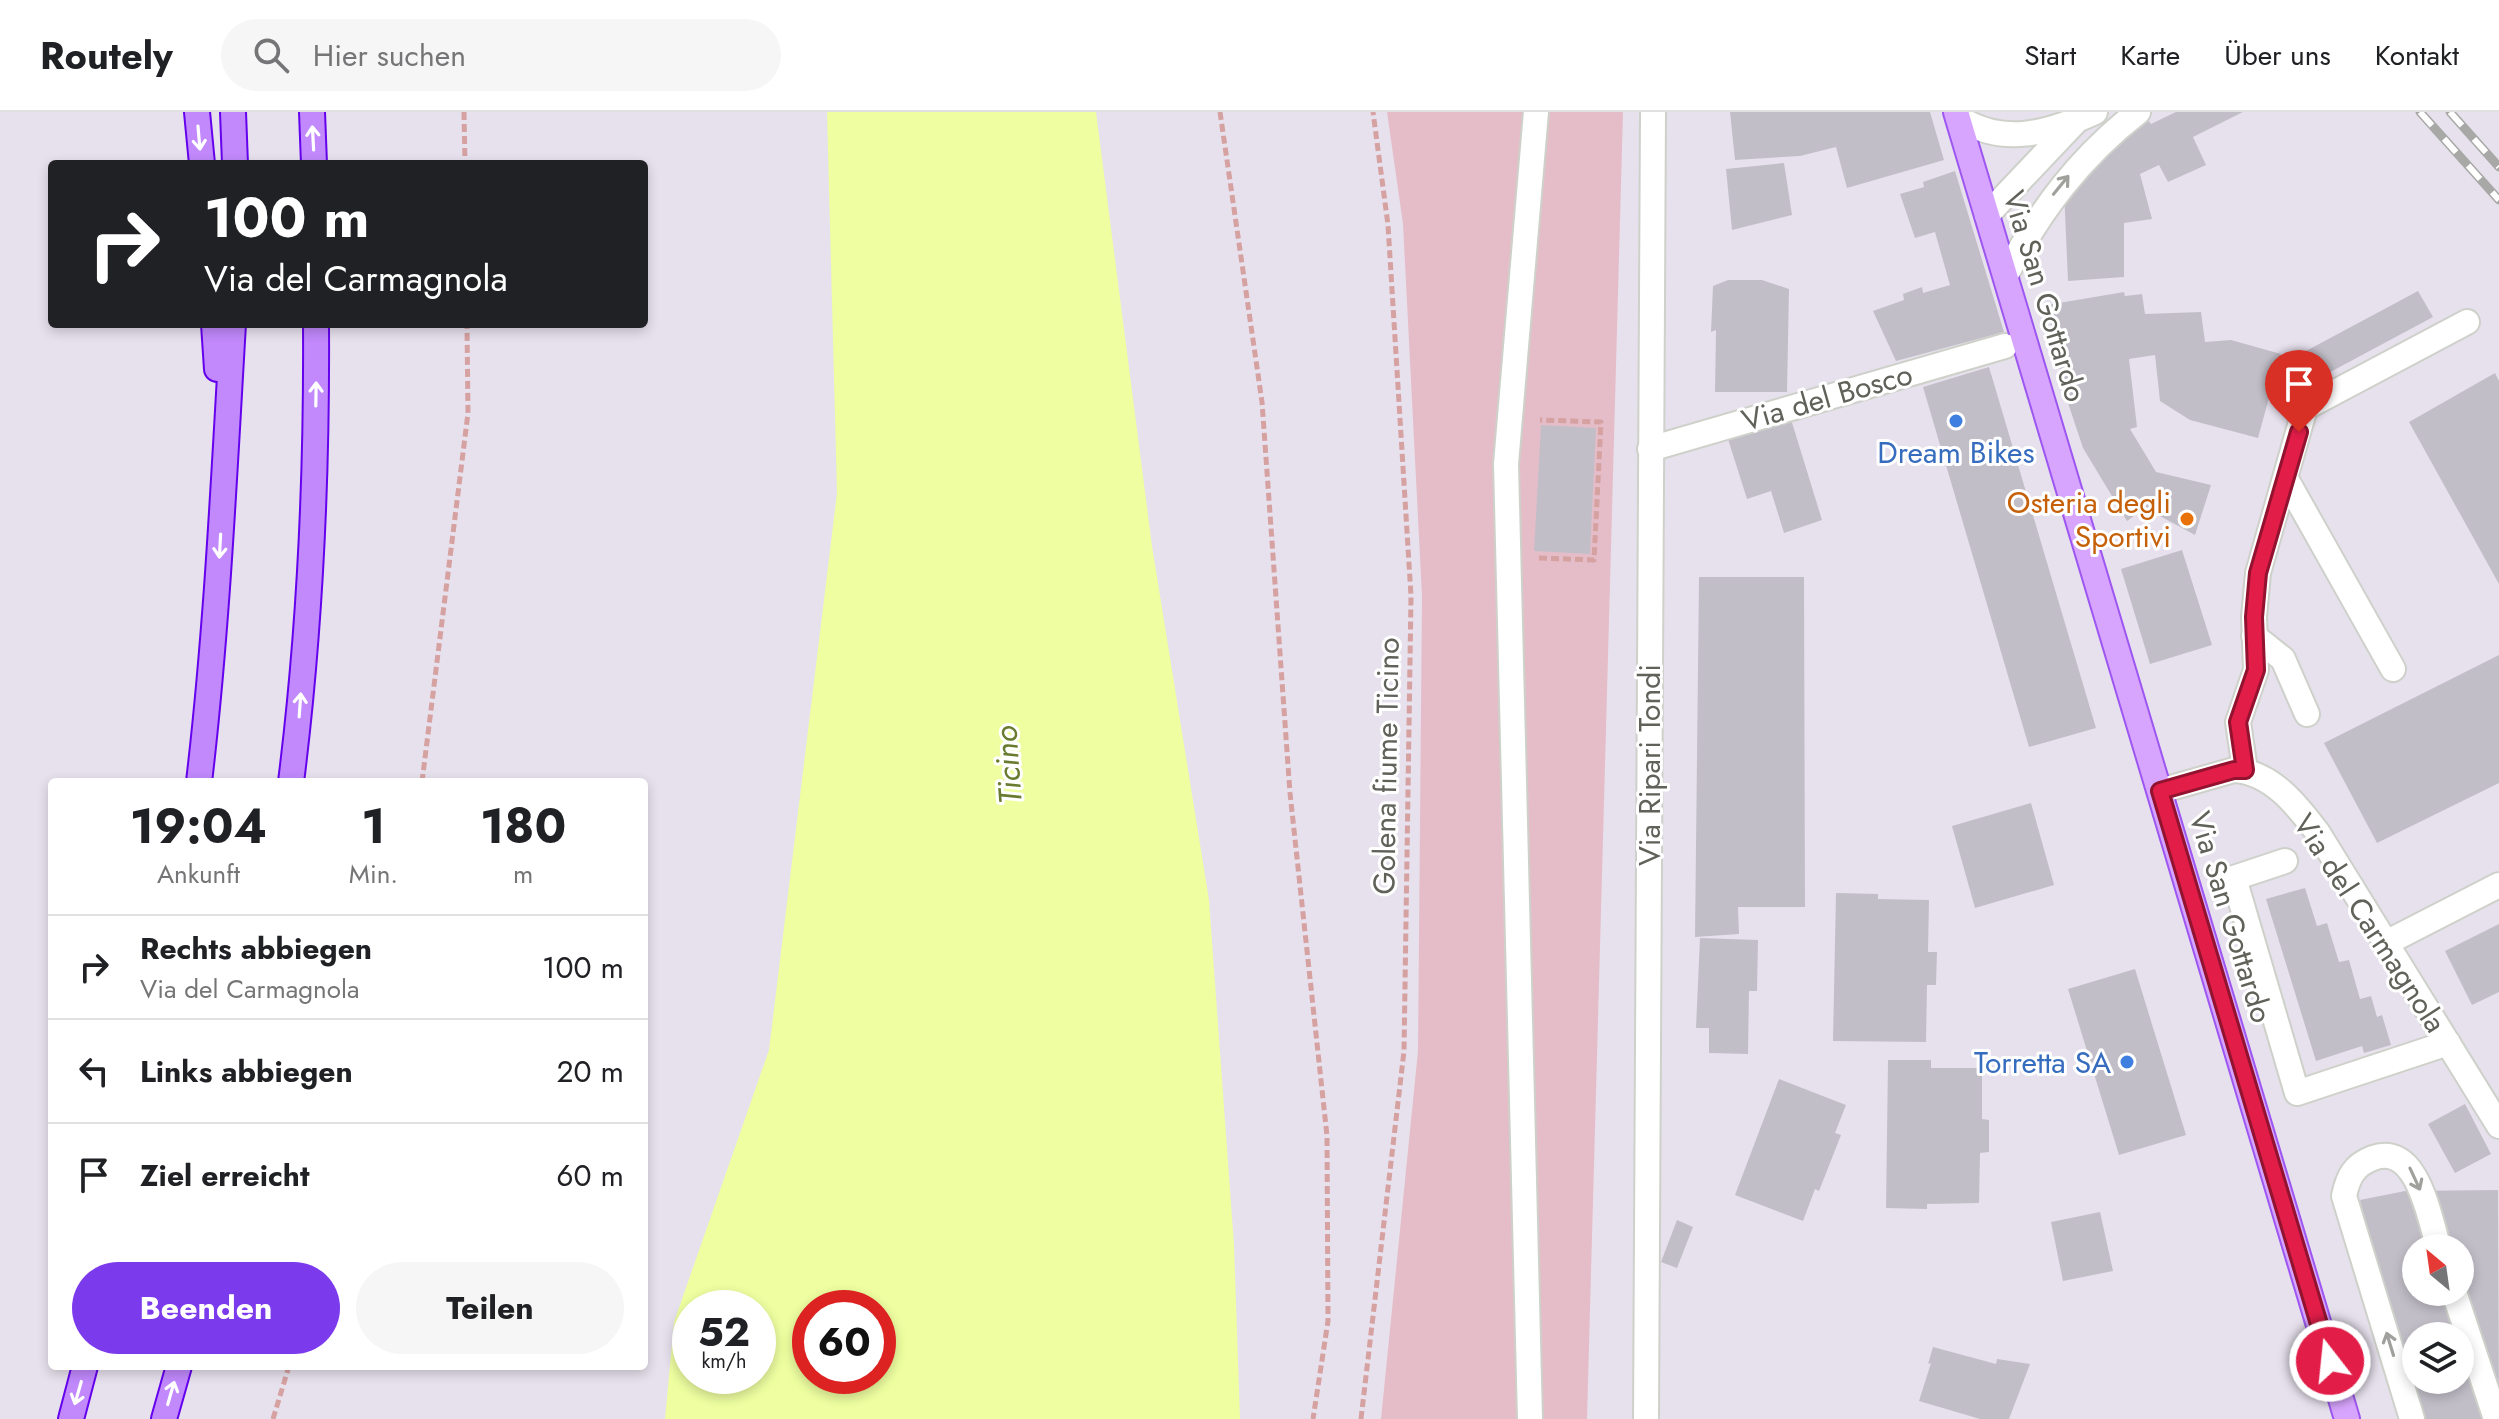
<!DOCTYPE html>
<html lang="de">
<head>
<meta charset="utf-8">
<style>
	body { margin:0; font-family:Jost,sans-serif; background:#f6f6f6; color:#202124; height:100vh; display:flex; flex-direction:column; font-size:30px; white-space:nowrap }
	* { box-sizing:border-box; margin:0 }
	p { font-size:26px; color:#757577 }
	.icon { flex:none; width:44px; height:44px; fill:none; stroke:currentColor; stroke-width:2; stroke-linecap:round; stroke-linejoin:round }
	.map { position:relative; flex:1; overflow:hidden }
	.panel { position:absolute; left:48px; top:666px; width:600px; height:592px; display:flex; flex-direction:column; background:#fff; border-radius:8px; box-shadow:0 4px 12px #0003 }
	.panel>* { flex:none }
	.banner { position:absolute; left:48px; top:48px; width:600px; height:168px; border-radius:8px; box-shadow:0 4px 12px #0003; background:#202124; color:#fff; overflow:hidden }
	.needle { width:52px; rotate:331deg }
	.tools { position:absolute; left:2402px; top:1122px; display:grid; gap:16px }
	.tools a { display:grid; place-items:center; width:72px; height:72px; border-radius:50%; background:#fff; box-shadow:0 4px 12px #0003; font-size:40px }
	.speed { position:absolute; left:672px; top:1178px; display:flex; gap:16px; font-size:40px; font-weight:700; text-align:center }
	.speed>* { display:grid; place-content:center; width:104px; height:104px; border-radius:50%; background:#fff; box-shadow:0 4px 12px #0003; line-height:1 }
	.speed small { font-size:20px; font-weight:400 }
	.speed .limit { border:12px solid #d22; background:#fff; color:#111 }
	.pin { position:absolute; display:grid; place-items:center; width:68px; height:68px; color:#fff; margin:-82px -34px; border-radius:50% 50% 50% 0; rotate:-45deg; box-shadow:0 0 8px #0007 }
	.pin .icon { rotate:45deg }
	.me { position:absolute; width:88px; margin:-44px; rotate:344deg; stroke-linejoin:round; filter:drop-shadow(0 0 6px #0008) }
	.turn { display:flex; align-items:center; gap:28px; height:168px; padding:0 24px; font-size:36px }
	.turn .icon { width:104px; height:104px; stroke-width:2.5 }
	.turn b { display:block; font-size:56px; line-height:68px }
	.eta { display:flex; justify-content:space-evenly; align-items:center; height:136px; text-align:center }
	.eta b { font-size:48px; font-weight:700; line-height:56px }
	.action { display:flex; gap:16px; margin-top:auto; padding:16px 24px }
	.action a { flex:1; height:92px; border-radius:48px; background:#7c3aed; color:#fff; font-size:32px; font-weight:700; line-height:92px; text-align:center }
	.action a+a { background:#f6f6f6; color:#202124 }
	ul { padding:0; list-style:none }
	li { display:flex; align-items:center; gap:24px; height:104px; padding:0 24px; border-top:2px solid #e0e0e0 }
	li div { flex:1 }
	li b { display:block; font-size:30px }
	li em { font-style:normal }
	header { display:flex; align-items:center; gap:48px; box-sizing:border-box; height:112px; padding:0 40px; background:#fff; border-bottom:2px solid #e0e0e0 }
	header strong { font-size:38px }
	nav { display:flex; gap:44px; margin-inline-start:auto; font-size:28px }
	.search { width:560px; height:72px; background:#f6f6f6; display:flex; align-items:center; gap:20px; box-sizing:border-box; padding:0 28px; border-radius:44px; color:#757577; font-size:30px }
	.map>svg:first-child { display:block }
</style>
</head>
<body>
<header>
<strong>Routely</strong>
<div class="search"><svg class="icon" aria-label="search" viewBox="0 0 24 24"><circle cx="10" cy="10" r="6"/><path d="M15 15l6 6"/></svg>Hier suchen</div>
<nav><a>Start</a><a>Karte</a><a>Über uns</a><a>Kontakt</a></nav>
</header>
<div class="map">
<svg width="2499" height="1307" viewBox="0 0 2499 1307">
	<rect width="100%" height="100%" fill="#e7e1ed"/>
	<!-- green -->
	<polygon fill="#e5bdc8" points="1387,0 1623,0 1587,1307 1381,1307 1418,939 1422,484 1403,112"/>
	<!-- water -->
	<path fill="#eefea0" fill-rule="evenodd" d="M827,0H1096L1152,434L1209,788L1234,1133L1240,1307H665L674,1210L769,938L837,381ZM690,1196H758V1264H690ZM810,1196H878V1264H810Z"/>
	<!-- building -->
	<g fill="#c2bec8" fill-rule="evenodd">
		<polygon points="1730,0 1930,0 1944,48 1847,76 1836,35 1800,44 1735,48"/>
		<polygon points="2176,0 2243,0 2193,25 2206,53 2168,70 2159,53 2140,62 2152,107 2124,111 2124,165 2068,169 2064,78 2109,34 2149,9 2151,12"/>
		<polygon points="1784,51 1792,103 1732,118 1726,57"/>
		<polygon points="1955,59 2004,220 1896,249 1873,199 1904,188 1903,182 1922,175 1923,181 1950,173 1935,120 1915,126 1900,82 1924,75 1923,70"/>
		<polygon points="1728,168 1762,168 1789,177 1787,280 1715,280 1716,218 1711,220 1713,174"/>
		<polygon points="2418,179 2433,205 2321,265 2306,239"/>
		<polygon points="2124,180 2125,184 2142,182 2145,202 2201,200 2205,230 2231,228 2281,242 2258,326 2190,308 2160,289 2155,243 2129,247 2137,315 2130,317 2156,360 2211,373 2195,423 2145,396 2127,409 2083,336 2064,279 2047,193"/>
		<polygon points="1989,255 2096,616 2029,635 1923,275"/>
		<polygon points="2495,261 2499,269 2499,472 2409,310"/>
		<polygon points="1790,304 1822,408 1784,421 1771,379 1747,387 1727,324"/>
		<polygon points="1541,313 1596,316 1590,442 1534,439"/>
		<polygon points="2182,438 2212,533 2150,552 2121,457"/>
		<polygon points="1699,465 1804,465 1805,795 1738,795 1739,822 1695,825"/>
		<polygon points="2499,543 2499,671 2377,731 2324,631"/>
		<polygon points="2031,691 2054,773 1975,796 1952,714"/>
		<polygon points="2305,776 2317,814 2327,811 2339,850 2349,848 2360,887 2371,884 2377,905 2382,903 2391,933 2364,941 2362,934 2316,949 2266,787"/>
		<polygon points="1836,781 1878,782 1878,787 1929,788 1928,840 1937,840 1936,873 1927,873 1926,930 1833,929"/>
		<polygon points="2499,812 2499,880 2472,893 2445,839"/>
		<polygon points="1700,826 1758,828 1757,879 1749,879 1748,942 1709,941 1709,916 1696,916"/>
		<polygon points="2135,857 2186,1023 2119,1043 2068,877"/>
		<polygon points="1888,948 1931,948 1931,956 1982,956 1982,1007 1989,1008 1989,1040 1980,1041 1979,1091 1927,1092 1927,1097 1886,1096"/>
		<polygon points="1779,967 1846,993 1835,1021 1841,1023 1819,1079 1815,1077 1803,1109 1735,1083"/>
		<polygon points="2465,992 2491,1042 2455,1061 2428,1012"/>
		<path d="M2498,1078L2499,1307H2419L2360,1088L2405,1079ZM2416,1136H2460V1180H2416ZM2416,1224H2460V1268H2416Z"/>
		<polygon points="2100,1100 2113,1159 2063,1169 2051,1110"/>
		<polygon points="1677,1108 1693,1115 1677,1156 1661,1150"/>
		<polygon points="1933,1235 1996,1252 1997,1247 2030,1252 2009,1307 1980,1307 1919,1289 1931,1251 1928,1252"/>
	</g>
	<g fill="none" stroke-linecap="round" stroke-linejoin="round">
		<defs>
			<g id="minor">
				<path d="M1958,5C2002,35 2049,21 2095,0"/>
				<polyline points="1987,103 2077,8"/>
				<path d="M2006,163C2040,98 2080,45 2138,0"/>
				<polyline points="1650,337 2005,234"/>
				<polyline points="2286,367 2393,557"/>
				<polyline points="2254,524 2283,547 2307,602"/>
				<polyline points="2245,658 2238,610 2256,558 2254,505 2258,461 2305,296 2467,210"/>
				<path d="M2160,679L2234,658C2271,660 2297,693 2318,721L2499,1014"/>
				<polyline points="2285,749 2234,766 2297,981 2448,931"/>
				<polyline points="2386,831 2499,773"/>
				<polyline points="2454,1180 2496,1307"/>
				<polyline points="1530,1307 1506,352 1536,0"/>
				<polyline points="1646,1307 1653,0"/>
				<path d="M2412,1307L2344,1084C2348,1065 2354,1053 2373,1046C2418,1030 2429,1106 2439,1136"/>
			</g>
			<polyline id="major" points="1956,0 2347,1307"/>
			<g id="highway">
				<polyline points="197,0 202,52"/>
				<polyline points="233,0 235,52"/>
				<polyline points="312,0 314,52"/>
				<polyline points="214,212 217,257"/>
				<path d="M199,670C217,518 224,365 233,212"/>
				<path d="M291,670C310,519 317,364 316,212"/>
				<polyline points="71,1307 85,1254"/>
				<polyline points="164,1307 179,1254"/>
			</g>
		</defs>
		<!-- minor casing -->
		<use href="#minor" stroke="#ced1ca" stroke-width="28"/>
		<!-- major casing -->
		<use href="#major" stroke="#9d57f0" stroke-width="28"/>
		<!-- highway casing -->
		<use href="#highway" stroke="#6502ed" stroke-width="28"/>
		<!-- path -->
		<g stroke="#d6a1a1" stroke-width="5" stroke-dasharray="8 4" stroke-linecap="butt">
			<polyline points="464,0 465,52"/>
			<polyline points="1220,0 1262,290 1290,681 1327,1024 1328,1209 1313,1307"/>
			<polyline points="1539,446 1594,448 1601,310 1540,308"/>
			<polyline points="422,670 468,301 467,212"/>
			<polyline points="273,1307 289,1254"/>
			<polyline points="1361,1307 1404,939 1411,484 1388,113 1373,0"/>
		</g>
		<!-- minor -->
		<use href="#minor" stroke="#fff" stroke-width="24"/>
		<!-- major -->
		<use href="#major" stroke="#d8a5fe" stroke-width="24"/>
		<!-- highway -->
		<use href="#highway" stroke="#c189fc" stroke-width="24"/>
		<defs>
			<g id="rail">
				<polyline points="2420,0 2499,88"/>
				<polyline points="2450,0 2499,55"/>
			</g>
		</defs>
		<!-- rail casing -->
		<use href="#rail" stroke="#a8a9a6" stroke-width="9"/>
		<!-- rail -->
		<use href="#rail" stroke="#fff" stroke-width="6" stroke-dasharray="18" stroke-linecap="butt"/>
	</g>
	<!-- one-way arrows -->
	<defs><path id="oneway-shaft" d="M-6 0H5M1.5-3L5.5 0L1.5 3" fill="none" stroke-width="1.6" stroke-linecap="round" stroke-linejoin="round" transform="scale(2)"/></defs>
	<g stroke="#fff">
		<use href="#oneway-shaft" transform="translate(199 26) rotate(85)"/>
		<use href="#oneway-shaft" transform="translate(313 26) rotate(-93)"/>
		<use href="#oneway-shaft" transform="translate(316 282) rotate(-89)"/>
		<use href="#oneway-shaft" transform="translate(220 434) rotate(93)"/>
		<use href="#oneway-shaft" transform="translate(300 593) rotate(-86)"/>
		<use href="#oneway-shaft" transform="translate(78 1281) rotate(106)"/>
		<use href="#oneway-shaft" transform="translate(171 1281) rotate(-74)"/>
	</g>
	<g stroke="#a0a19c">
		<use href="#oneway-shaft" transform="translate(2061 73) rotate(-51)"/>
		<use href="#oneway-shaft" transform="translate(2415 1067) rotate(65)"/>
		<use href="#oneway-shaft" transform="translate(2390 1232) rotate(-107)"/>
	</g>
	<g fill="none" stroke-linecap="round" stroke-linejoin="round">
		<defs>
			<polyline id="route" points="2299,320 2258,461 2254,505 2256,558 2238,610 2245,658 2234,658 2160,679 2330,1249"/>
		</defs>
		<!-- route casing -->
		<use href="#route" stroke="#92132f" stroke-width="20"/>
		<!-- route -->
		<use href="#route" stroke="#e11d48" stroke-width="14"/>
	</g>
	<!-- markers -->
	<g fill="#3f7fe0" stroke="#fff" stroke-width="3">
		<circle cx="1956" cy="309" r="8"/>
		<circle cx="2127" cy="950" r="8"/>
	</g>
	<circle fill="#e8710a" stroke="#fff" stroke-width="3" cx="2187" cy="407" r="8"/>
	<g text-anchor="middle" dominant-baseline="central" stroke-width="6" stroke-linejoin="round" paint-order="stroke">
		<!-- street labels -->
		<g font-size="30" fill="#60625a" stroke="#fff">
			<text transform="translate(2045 184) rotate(73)">Via San Gottardo</text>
			<text transform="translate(1827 285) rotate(-16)">Via del Bosco</text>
			<text transform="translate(1649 653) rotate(-90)">Via Ripari Tondi</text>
			<text transform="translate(1386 654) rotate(-89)">Golena fiume Ticino</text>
			<text transform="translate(2231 805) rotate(73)">Via San Gottardo</text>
			<text transform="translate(2370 811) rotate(57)">Via del Carmagnola</text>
		</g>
		<!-- shop labels -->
		<g font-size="30" fill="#366cbe" stroke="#fff">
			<text x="1956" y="340">Dream Bikes</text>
			<text x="2111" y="950" text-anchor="end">Torretta SA</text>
		</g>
		<!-- food labels -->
		<g font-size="30" fill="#c56008" stroke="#fff" text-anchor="end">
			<text x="2171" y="390">Osteria degli<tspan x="2171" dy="34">Sportivi</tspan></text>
		</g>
		<!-- water labels -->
		<g font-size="32" font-style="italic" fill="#687b2f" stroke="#fff">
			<text transform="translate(1008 653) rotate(-94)">Ticino</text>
		</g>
	</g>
</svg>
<div class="tools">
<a><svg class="needle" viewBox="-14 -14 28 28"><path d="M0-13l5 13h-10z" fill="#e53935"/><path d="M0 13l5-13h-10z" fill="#757577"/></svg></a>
<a><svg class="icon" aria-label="layers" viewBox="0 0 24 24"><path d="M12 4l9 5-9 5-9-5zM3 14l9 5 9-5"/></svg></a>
</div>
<div class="speed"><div>52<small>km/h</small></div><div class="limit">60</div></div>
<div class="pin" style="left:2299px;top:320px;background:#d93025"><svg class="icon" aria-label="arrive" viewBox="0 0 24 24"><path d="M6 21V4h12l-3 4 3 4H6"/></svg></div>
<svg class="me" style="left:2330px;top:1249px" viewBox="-20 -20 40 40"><circle r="17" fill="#e11d48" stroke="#fff" stroke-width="3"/><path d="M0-11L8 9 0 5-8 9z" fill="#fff"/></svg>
<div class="banner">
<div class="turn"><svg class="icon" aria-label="right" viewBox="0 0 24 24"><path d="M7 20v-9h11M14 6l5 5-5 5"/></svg><div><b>100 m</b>Via del Carmagnola</div></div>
</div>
<section class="panel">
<div class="eta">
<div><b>19:04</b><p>Ankunft</p></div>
<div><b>1</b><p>Min.</p></div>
<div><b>180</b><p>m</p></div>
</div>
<ul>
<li><svg class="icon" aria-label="right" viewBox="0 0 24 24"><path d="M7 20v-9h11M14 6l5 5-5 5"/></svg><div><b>Rechts abbiegen</b><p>Via del Carmagnola</p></div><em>100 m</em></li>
<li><svg class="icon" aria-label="left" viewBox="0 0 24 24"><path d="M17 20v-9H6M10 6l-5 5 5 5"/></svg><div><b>Links abbiegen</b></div><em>20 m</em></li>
<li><svg class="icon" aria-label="arrive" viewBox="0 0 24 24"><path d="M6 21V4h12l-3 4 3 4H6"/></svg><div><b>Ziel erreicht</b></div><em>60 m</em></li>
</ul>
<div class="action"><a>Beenden</a><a>Teilen</a></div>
</section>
</div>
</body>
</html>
